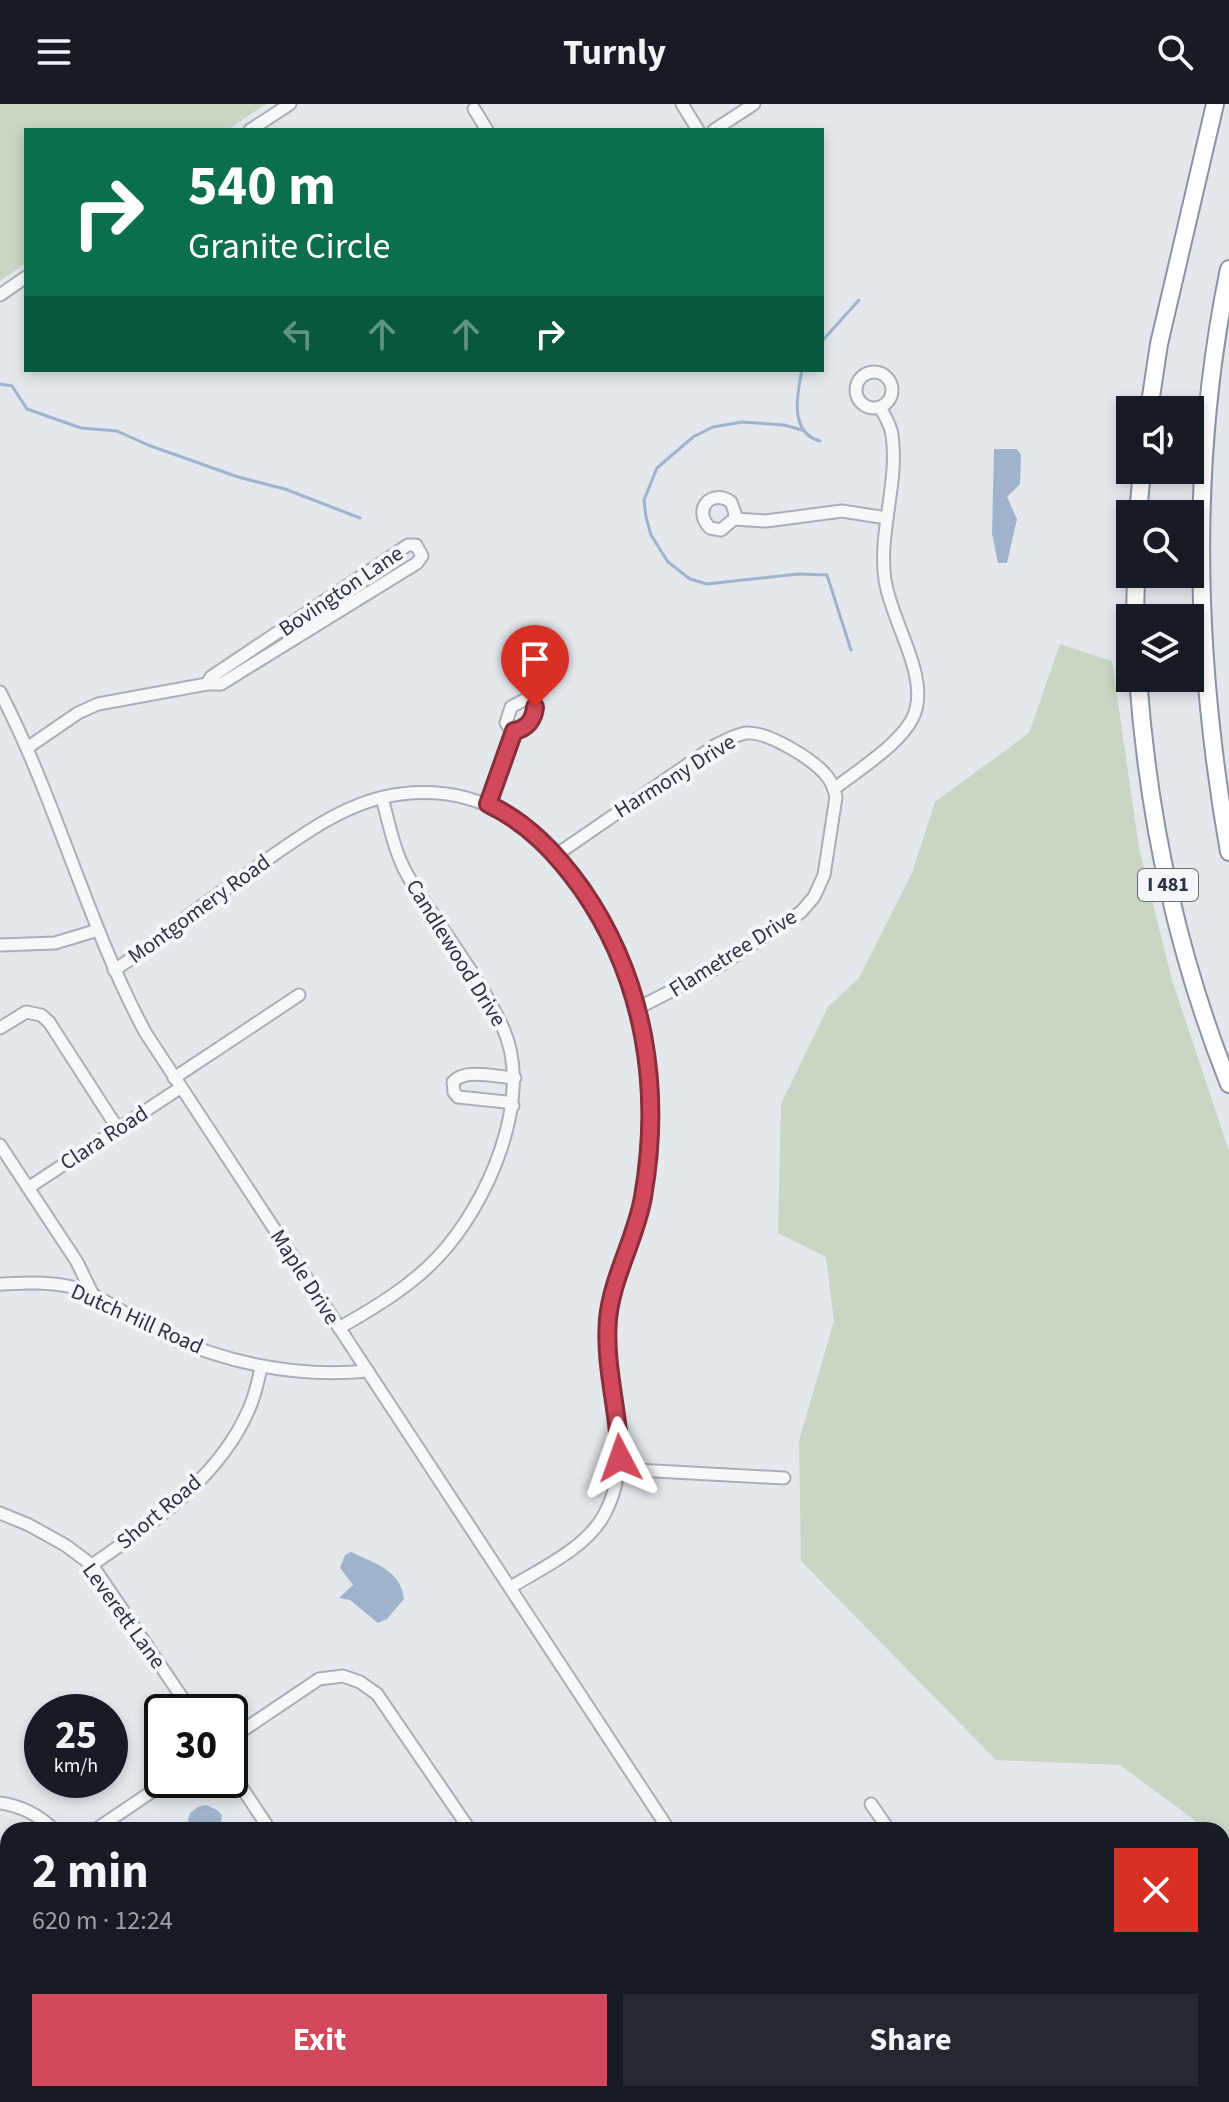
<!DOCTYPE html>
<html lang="en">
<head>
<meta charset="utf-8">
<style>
	body { margin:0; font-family:"Source Sans 3",sans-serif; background:#242831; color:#f1f3f6; height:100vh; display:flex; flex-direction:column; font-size:30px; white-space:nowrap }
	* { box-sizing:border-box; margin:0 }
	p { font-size:26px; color:#9ea1a6 }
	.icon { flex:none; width:44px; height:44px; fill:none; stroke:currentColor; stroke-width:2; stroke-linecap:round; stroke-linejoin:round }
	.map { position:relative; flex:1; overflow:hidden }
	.panel { position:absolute; left:0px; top:1718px; width:1230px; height:280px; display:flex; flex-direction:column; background:#171b24; border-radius:24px 24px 0 0; box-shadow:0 4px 12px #0003 }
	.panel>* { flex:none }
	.guide { position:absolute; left:24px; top:24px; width:800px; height:244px; border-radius:0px; box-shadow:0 4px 12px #0003; background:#0b6e4f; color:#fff; overflow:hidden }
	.tools { position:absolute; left:1116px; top:292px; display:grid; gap:16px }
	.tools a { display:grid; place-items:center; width:88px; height:88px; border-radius:0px; background:#171b24; box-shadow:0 4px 12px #0003; font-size:40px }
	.speed { position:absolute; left:24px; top:1590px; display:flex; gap:16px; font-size:40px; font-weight:700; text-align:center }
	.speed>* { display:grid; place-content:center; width:104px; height:104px; border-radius:50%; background:#171b24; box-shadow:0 4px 12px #0003; line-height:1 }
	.speed small { font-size:20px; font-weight:400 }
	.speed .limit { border:4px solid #111; border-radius:12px; background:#fff; color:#111 }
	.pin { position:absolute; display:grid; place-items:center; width:68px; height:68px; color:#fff; margin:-82px -34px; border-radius:50% 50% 50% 0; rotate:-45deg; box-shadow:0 0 8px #0007 }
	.pin .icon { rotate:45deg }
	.me { position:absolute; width:88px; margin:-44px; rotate:356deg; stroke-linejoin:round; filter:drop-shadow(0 0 6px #0008) }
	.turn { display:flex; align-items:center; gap:28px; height:168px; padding:0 32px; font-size:36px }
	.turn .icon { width:104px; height:104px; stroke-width:2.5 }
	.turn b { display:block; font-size:56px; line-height:68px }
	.lanes { display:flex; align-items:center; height:76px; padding:0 32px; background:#0003; justify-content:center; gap:40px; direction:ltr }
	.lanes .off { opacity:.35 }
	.round { display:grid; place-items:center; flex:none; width:84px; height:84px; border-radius:0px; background:#242831 }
	.summary { display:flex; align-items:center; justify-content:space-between; height:136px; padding:0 32px }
	h1 { font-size:48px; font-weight:700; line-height:60px }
	.action { display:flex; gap:16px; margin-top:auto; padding:16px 32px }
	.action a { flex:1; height:92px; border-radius:0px; background:#d1495b; color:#fff; font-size:32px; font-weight:700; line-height:92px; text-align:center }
	.action a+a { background:#242831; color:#f1f3f6 }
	header { display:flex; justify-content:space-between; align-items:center; height:104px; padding:0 32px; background:#171b24; font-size:36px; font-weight:700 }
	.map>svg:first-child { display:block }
</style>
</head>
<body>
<header><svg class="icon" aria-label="menu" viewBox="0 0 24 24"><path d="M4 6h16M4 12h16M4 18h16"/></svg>Turnly<svg class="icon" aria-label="search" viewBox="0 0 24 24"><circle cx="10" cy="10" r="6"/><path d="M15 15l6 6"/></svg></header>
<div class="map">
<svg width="1229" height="1998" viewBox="0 0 1229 1998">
	<rect width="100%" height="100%" fill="#e4e7ec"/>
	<!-- green -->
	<g fill="#c9d6c5">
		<polygon points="0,0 266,0 227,26 26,26 26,159 0,177"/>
		<polygon points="1060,540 1112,557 1139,744 1172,876 1229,1047 1229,1741 1222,1736 1222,1726 1208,1726 1120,1661 996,1656 801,1457 799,1337 834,1217 826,1153 778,1129 781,1000 828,903 859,874 912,769 935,698 1029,629"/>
	</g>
	<!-- water -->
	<g fill="#9fb4cc">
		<polygon points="994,345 1017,345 1021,351 1020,380 1007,393 1017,415 1007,459 998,459 992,430"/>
		<path d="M351,1448C374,1459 401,1466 404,1495L387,1515L378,1519L350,1496L339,1494L353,1481L340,1464L345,1451Z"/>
		<polygon points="206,1701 217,1706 222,1711 220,1724 192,1726 188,1716 190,1709 198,1703"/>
	</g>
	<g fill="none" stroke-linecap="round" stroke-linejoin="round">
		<!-- stream -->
		<g stroke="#9fb4cc" stroke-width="3">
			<polyline points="822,237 859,196"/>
			<path d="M802,266C797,290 789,329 820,337"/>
			<polyline points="0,280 12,282 27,305 81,324 117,327 148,341 238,373 285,385 360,414"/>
			<polyline points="802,326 784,321 742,318 713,323 693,333 657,364 644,396 646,413 651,431 668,458 690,475 707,480 798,470 827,471 851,546"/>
		</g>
		<defs>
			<g id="minor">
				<polyline points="682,0 698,26"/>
				<polyline points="474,5 487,26"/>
				<polyline points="250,26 290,0"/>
				<polyline points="714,26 754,0"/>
				<polyline points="0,191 26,173"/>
				<circle cx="874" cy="286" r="18"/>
				<path d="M734,415L721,426L710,424C692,406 711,384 731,398L735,409L734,415L766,417L842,407L887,414"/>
				<path d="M0,588C57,698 87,819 145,928L669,1726"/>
				<polygon points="526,595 535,603 534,611 523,624 511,626 506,619 511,603"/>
				<polyline points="27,644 78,609 98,600 207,580 221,580 417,459 422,452 416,441 408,441 211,573 207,580"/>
				<path d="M834,685C858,666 909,635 916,605C926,567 891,516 885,476C878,428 899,379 892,331C891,321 884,311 880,303"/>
				<polyline points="488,700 514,627"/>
				<path d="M556,751L716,641C726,636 735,631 746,629C767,627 811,654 825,670C831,676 834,684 836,693L824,771L814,793L801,808L718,863L638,904"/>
				<polyline points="0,841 55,839 98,826"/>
				<path d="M114,866C143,848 168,827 195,807C218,790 242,774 265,757C306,728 350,696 401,690C484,680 539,724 584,788C602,815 620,845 630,876C647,931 655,989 649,1047C646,1080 639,1113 629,1144C622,1167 610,1190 608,1214C601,1281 639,1347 604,1411C586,1444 542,1464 511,1483"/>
				<polyline points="0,924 26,908 41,911 49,918 118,1025"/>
				<polyline points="174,974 299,891"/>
				<path d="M513,1002L506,998L458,993L454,988L453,978C465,964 497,973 515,974"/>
				<polyline points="0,1041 77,1158 93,1191"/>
				<polyline points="28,1084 180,984"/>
				<path d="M0,1180C26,1179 54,1177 79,1185C108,1195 132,1216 160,1229C226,1259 295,1274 368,1267"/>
				<path d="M339,1224C374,1204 411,1182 438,1153C487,1101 535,994 503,924C485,884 457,847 433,810C421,793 409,777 401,758C392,738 388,715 382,694"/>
				<polyline points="619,1365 784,1374"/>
				<polyline points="0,1409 29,1421 65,1441 92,1461 192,1608"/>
				<path d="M92,1461C152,1419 219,1375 249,1305C255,1292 258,1277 261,1264"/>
				<polyline points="230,1635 319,1575 343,1572 360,1578 377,1590 470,1726"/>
				<polyline points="230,1666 270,1726"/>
				<path d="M0,1699C21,1702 39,1711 54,1726"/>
				<polyline points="871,1700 889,1726"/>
				<polyline points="95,1726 169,1676"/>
				<polyline points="1222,1932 1226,1945 1222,1953"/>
				<polyline points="230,1990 236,1998"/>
				<polyline points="842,1990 847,1998"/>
				<polyline points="391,1998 396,1990"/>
				<polyline points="1129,1998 1141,1990"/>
			</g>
			<g id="highway">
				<path d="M1229,165C1189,357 1195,556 1229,748"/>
				<polyline points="1149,306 1159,240 1215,0"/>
				<polyline points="1138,410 1142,366"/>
				<polyline points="1135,514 1136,470"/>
				<path d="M1138,574C1148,713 1177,850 1229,980"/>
			</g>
		</defs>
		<!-- minor casing -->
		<use href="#minor" stroke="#a9aeb7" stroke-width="15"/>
		<!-- highway casing -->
		<use href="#highway" stroke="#8b94a3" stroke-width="20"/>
		<!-- minor -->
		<use href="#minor" stroke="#f7f8fa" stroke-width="11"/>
		<!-- highway -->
		<use href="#highway" stroke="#fff" stroke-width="16"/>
	</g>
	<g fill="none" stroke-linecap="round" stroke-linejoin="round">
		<defs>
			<path id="route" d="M535,603C534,615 527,625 514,627L488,700C528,719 557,750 582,785C645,876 662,985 643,1093C636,1134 612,1173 608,1215C604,1262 619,1308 620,1354"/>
		</defs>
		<!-- route casing -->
		<use href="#route" stroke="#882f3b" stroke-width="20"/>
		<!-- route -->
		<use href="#route" stroke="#d1495b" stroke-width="14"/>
	</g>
	<g text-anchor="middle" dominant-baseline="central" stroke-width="8" stroke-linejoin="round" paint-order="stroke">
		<!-- shield labels -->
		<rect fill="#f4f6f9" stroke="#676e7b" stroke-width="2" x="1138" y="765" width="60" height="32" rx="6"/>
		<g font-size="20" font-weight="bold" fill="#2b3445">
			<text x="1168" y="781">I 481</text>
		</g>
		<!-- street labels -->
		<g font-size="22" fill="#2b3445" stroke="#f4f6f9">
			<text transform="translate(341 487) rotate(-34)">Bovington Lane</text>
			<text transform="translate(675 672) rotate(-32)">Harmony Drive</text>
			<text transform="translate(199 805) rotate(-36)">Montgomery Road</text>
			<text transform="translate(456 849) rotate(58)">Candlewood Drive</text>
			<text transform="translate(733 849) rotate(-32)">Flametree Drive</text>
			<text transform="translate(104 1034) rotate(-33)">Clara Road</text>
			<text transform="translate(305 1173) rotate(57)">Maple Drive</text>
			<text transform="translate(137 1215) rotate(24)">Dutch Hill Road</text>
			<text transform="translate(159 1408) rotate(-40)">Short Road</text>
			<text transform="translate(124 1512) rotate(54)">Leverett Lane</text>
		</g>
	</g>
</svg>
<div class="tools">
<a><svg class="icon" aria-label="sound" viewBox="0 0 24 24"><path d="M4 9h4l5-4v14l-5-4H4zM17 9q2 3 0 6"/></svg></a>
<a><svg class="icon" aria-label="search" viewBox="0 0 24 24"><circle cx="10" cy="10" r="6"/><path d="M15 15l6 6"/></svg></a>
<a><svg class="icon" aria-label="layers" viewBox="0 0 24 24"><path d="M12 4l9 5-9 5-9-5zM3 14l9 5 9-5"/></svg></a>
</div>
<div class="speed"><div>25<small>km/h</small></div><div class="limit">30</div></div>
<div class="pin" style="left:535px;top:603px;background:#d93025"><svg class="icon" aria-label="arrive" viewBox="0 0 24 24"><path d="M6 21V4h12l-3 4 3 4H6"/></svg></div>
<svg class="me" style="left:620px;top:1354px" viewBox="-20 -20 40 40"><path d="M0-17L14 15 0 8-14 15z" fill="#d1495b" stroke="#fff" stroke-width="4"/></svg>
<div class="guide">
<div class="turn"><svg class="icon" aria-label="right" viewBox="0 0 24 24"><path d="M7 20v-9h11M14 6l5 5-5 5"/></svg><div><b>540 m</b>Granite Circle</div></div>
<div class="lanes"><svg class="icon off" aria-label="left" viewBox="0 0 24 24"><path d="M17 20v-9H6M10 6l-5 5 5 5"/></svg><svg class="icon off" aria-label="ahead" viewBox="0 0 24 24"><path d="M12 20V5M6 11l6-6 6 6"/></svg><svg class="icon off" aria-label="ahead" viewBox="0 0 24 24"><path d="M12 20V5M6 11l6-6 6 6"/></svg><svg class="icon" aria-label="right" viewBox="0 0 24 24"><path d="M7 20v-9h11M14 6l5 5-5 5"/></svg></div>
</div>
<section class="panel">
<div class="summary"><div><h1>2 min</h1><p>620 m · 12:24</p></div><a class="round" style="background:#d93025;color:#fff"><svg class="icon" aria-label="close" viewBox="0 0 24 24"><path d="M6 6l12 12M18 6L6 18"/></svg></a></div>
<div class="action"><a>Exit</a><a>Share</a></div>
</section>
</div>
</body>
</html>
